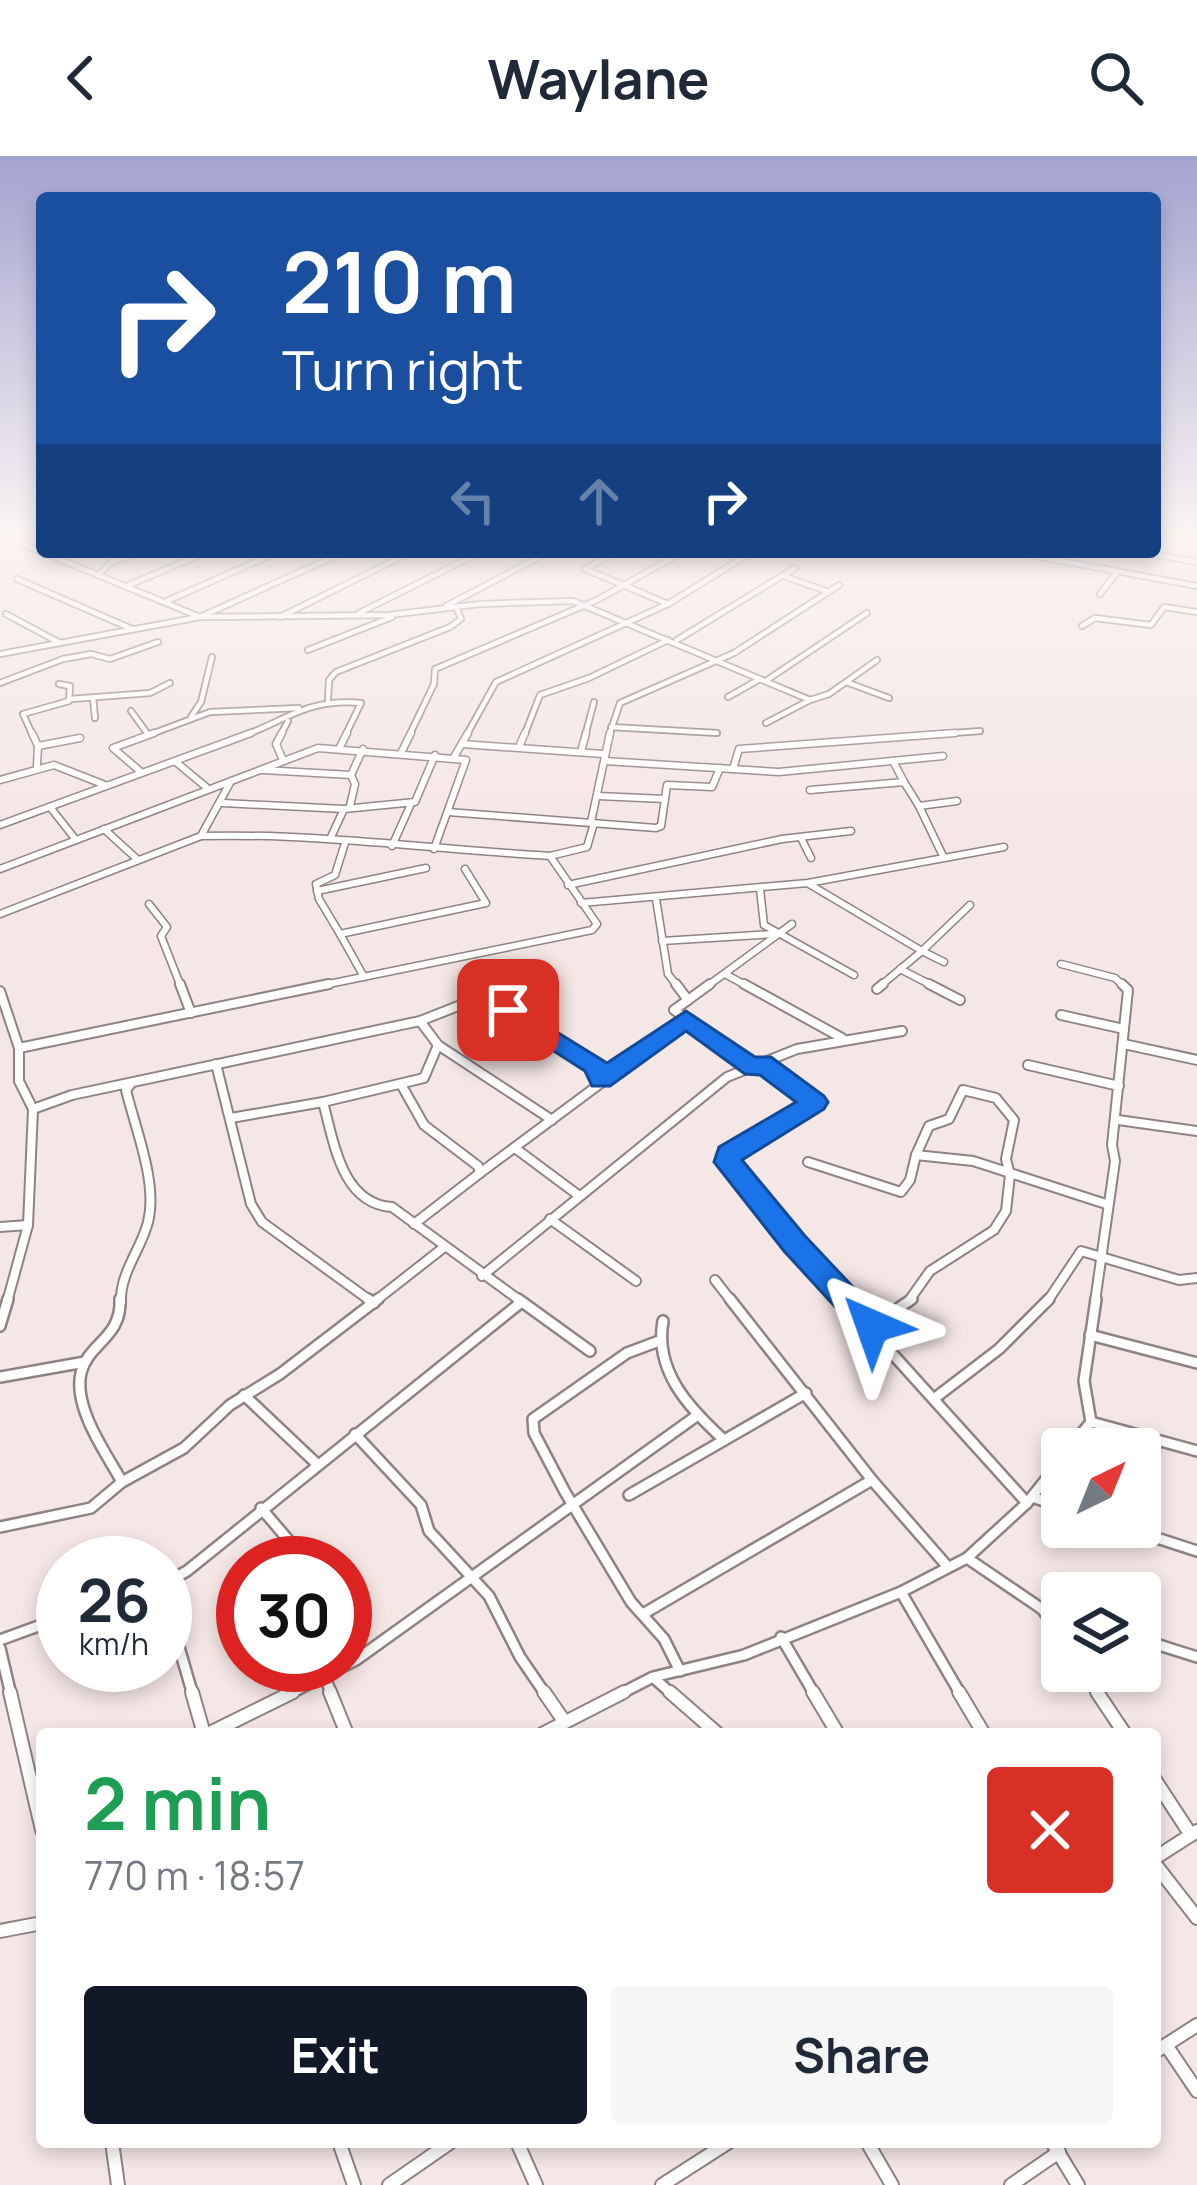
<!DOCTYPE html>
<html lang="en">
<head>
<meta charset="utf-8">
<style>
	body { margin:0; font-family:Manrope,sans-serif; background:#f6f6f7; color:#1f2937; height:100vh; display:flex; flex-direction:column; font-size:45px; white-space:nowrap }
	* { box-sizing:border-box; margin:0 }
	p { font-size:39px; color:#747a83 }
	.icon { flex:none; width:66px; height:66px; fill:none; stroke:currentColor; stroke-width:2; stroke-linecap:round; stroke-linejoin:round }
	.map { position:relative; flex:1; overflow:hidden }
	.details { position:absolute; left:36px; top:1572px; width:1125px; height:420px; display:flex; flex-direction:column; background:#fff; border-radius:12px; box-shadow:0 6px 18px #0003 }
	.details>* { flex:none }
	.guide { position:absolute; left:36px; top:36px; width:1125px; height:366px; border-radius:12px; box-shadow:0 6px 18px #0003; background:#1a4fa0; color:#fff; overflow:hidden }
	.needle { width:78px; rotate:43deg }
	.buttons { position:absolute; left:1041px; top:1272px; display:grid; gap:24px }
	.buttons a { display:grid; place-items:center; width:120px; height:120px; border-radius:12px; background:#fff; box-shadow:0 6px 18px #0003; font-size:60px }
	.speed { position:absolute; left:36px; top:1380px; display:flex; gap:24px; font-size:60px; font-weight:700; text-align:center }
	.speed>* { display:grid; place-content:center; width:156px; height:156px; border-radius:50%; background:#fff; box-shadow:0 6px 18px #0003; line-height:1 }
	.speed small { font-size:30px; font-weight:400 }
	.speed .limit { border:18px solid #d22; background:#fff; color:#111 }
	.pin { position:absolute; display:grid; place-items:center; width:102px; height:102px; color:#fff; margin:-51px; border-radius:24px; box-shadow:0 6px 18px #0006 }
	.me { position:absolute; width:132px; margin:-66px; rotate:317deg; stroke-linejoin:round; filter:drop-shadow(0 0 9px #0008) }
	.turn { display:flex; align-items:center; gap:42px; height:252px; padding:0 48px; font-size:54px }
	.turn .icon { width:156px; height:156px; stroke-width:2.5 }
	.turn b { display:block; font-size:84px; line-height:102px }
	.lanes { display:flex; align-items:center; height:114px; padding:0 48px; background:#0003; justify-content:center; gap:60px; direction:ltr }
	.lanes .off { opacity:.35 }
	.round { display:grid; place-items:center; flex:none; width:126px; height:126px; border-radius:12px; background:#f6f6f7 }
	.summary { display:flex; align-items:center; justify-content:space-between; height:204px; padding:0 48px }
	h1 { font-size:72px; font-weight:700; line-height:90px; color:#1e9e55 }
	.primary-button { display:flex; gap:24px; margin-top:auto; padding:24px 48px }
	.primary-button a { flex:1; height:138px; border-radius:12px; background:#111827; color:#fff; font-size:48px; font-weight:700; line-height:138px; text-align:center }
	.primary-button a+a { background:#f6f6f7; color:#1f2937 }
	header { display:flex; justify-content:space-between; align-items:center; height:156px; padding:0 48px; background:#fff; font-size:54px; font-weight:700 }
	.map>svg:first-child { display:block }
</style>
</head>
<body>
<header><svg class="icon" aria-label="back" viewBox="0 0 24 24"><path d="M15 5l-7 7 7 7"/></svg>Waylane<svg class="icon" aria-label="search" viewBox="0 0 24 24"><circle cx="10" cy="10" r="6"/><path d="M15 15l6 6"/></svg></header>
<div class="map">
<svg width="1197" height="2029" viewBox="0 0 1197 2029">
	<rect width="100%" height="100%" fill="#f5e7e5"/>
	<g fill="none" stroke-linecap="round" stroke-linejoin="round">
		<defs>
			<g id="minor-far4">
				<polyline points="1155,378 1191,385"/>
				<polyline points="25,389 200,461 389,459 480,448 573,445 810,544 829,538 877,504"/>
				<polyline points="25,389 42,381"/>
				<polyline points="1013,396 1197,430"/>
				<polyline points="1139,396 1197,406"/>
				<polyline points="585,413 668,448"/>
				<polyline points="585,413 615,396"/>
				<polyline points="98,419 110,407 139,396"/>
				<polyline points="784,420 826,435"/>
				<polyline points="17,423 132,473"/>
				<polyline points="129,429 207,396"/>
				<polyline points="1100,438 1117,416"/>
				<polyline points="167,445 278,396"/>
				<polyline points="446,450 549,396"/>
				<polyline points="359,457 481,396"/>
				<polyline points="6,458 60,487"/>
				<polyline points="280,461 411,396"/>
				<polyline points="1082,470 1095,462 1151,469 1164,451 1197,456"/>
				<polyline points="677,484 795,412"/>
				<polyline points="308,494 392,461"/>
				<polyline points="0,498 200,461 344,396"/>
				<polyline points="767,524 867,457"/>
				<polyline points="846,526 889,542"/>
				<polyline points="0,527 63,503 91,498 110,503 158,486"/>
				<polyline points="728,541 760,523"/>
				<polyline points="93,542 95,562"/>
				<polyline points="71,543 150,537 170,527"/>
				<polyline points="328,544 329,524 336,516 450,471 461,463 457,453"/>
				<polyline points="131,555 147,577"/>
				<polyline points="191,561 201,546 212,501"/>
				<polyline points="766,567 810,544"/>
				<polyline points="611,571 717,577"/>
				<polyline points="33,580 23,558 69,545 70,530 59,528"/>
				<polyline points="146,580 210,556 299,552"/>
				<path d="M243,580C288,563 310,542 361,547L345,580"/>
				<polyline points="280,580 288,565"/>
				<polyline points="409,580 434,528 435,513 597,444 683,396"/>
				<polyline points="466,580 496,526 668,448 752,396"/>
				<polyline points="524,580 540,539 589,522 668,484"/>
				<polyline points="585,580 594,546"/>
				<polyline points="609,580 620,547 734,497 839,429"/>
				<polyline points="915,580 980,575"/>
			</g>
			<g id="minor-far3">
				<polyline points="32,577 38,590 37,609"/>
				<polyline points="282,577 276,588 283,604"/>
				<polyline points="462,588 603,598"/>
				<polyline points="38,590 80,582"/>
				<polyline points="340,591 347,577"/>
				<polyline points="519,591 525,577"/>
				<polyline points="402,595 411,577"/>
				<polyline points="581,596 586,577"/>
				<polyline points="454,601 468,577"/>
				<polyline points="605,605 779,616 943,600"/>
				<polyline points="893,605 904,626"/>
				<polyline points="176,606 206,631"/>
				<polyline points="733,613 739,593 955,577"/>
				<polyline points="263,614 351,619"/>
				<polyline points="141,616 113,592 154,577"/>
				<polyline points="0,624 54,609 105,629"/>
				<polyline points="810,634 904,626 919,650"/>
				<polyline points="598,640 665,643"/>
				<polyline points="223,647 344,653 331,681"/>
				<polyline points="350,650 355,628 351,619 363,593"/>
				<polyline points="50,651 76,684"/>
				<polyline points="344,653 415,646 435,599"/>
				<polyline points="448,656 656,672 661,670 667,629 712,631 720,612"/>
				<polyline points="591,666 610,577"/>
				<polyline points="0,669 251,577"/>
				<polyline points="104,673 138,704"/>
				<path d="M201,680C317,677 434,693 550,700"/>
				<polyline points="802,684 811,702"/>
				<polyline points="392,690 410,650"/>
				<polyline points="943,700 919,650 957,645"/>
				<polyline points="0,713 318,592 466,604 434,693"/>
				<polyline points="809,728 922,795 970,749"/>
				<polyline points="568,729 782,683 851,675"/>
				<polyline points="760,733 764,769 854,819"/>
				<polyline points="317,735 426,712"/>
				<polyline points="656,743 668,818 678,831"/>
				<polyline points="581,747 808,727 1004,691"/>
				<polyline points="149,748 167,771 161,780 181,831"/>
				<polyline points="0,758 201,680 231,625"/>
				<polyline points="340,778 319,743 316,728 335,719 345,687"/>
				<polyline points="662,785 774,778"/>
				<polyline points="1061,808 1115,822 1125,831"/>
				<polyline points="900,813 935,831"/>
				<polyline points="725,818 749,831"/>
				<polyline points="364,821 340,778 486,747 465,713"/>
				<polyline points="314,831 592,774 597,768 550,700 587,691 594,667"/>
				<polyline points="706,831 792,768"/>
				<polyline points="879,831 922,795 944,806"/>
			</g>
			<g id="minor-far2">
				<polyline points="180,828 191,857"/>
				<polyline points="676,828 688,844 710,828"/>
				<polyline points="744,828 842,882"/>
				<polyline points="929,828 960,844"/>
				<polyline points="877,833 883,828"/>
				<polyline points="0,835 19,892 19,925 33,953 28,1069 7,1146"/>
				<polyline points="1061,859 1124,873"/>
				<polyline points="687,863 753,912"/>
				<polyline points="420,865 486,839 596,910 601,924"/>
				<polyline points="1124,888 1197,904"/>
				<path d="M438,889L424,922L323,946C334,987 342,1048 392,1051L522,1146"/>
				<polyline points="19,892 329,828"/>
				<polyline points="762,907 814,946 729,998 728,1006 846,1146"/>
				<polyline points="216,908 251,1048 262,1066 372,1146"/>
				<polyline points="1028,909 1119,930"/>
				<polyline points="402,930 424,969 478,1010 480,1017 414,1068"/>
				<polyline points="33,953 72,939 420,865 438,889 552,964"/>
				<polyline points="231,962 323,946"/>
				<polyline points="1118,964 1197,975"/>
				<polyline points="515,992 578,1039"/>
				<polyline points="808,1006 901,1036 910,1024 916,999 973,1005 1106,1048"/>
				<polyline points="480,1017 687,863 674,854 688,844"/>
				<polyline points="550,1063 636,1125"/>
				<polyline points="0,1071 28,1069"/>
				<polyline points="482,1120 727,921 797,893 902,875"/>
				<polyline points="715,1124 732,1146"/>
				<path d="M121,1146C120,1116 141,1094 148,1066C158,1027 135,972 126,934L130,929"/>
				<polyline points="374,1146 443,1092"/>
				<polyline points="908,1146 930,1115 994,1074 1006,1055 1010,1019 1006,1003 1014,964 996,942 963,934 949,963 929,970 916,999"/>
				<polyline points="1047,1146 1081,1095 1179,1124 1197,1122"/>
				<polyline points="1095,1146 1115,1005 1112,989 1128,834 1122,828"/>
			</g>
			<g id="minor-far1">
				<path d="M120,1143C122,1182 88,1187 81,1217C73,1252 106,1297 122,1326"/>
				<polyline points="368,1143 374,1147"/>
				<polyline points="518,1143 590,1195"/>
				<polyline points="730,1143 872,1324 948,1411"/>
				<polyline points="843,1143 1027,1347"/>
				<path d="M663,1165C654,1215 689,1252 724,1284"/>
				<polyline points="0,1170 8,1143"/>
				<polyline points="872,1170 912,1143"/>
				<polyline points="1090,1179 1197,1207"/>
				<polyline points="659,1185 627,1197 533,1263 534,1277 565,1336 631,1446 664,1483 680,1515"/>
				<polyline points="0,1221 85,1206"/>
				<polyline points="244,1239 317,1308"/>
				<polyline points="935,1242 999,1193 1049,1143"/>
				<polyline points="1091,1266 1197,1295"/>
				<polyline points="355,1278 421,1349 429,1375 489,1440 520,1501 546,1539"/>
				<polyline points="1069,1293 1091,1266 1084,1225 1096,1143"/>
				<polyline points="629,1339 806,1237"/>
				<polyline points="1032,1341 1062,1351"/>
				<polyline points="261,1352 308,1407"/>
				<polyline points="0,1371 91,1352 122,1326 184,1292 230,1249 280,1218 378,1143"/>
				<polyline points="1123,1371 1197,1395"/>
				<polyline points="967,1402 1042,1453 1062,1459"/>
				<polyline points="165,1427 187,1415 519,1148"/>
				<polyline points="901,1436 961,1539"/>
				<polyline points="1043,1454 1062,1482"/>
				<polyline points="643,1458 872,1324"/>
				<polyline points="176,1481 193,1539"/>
				<polyline points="781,1481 815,1539"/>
				<polyline points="1140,1483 1197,1501"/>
				<polyline points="0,1484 63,1461"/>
				<polyline points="0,1492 11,1539"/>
				<polyline points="320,1509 332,1539"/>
				<polyline points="1083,1515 1099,1539"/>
				<polyline points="654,1522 673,1539"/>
				<polyline points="287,1539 356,1504 695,1261"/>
				<polyline points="618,1539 653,1521 744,1499 901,1436 967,1402 1027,1347 1062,1303"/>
			</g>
			<g id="minor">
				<polyline points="10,1536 42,1674"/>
				<polyline points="192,1536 204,1578"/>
				<polyline points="330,1536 347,1578"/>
				<polyline points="544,1536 564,1565"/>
				<polyline points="670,1536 718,1578"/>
				<polyline points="813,1536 838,1578"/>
				<polyline points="959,1536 984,1578"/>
				<polyline points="1097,1536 1125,1578"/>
				<polyline points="208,1578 293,1536"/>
				<polyline points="542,1578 624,1536"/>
				<polyline points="1155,1624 1191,1679"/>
				<polyline points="1155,1702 1197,1675"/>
				<polyline points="1155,1708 1197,1762"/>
				<polyline points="0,1775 42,1767"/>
				<polyline points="1166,1889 1197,1935"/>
				<polyline points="1155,1896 1197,1869"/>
				<polyline points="112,1986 118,2029"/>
				<polyline points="339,1986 354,2029"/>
				<polyline points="517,1986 536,2029"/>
				<polyline points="867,1986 892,2029"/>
				<polyline points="1052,1986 1078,2029"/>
				<polyline points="389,2029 451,1986"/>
				<polyline points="662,2029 729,1986"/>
				<polyline points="1011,2029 1059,1996"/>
			</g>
		</defs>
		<!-- minor-far4 casing -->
		<use href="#minor-far4" stroke="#8f8381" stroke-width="8"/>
		<!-- minor-far3 casing -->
		<use href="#minor-far3" stroke="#8f8381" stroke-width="9"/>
		<!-- minor-far2 casing -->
		<use href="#minor-far2" stroke="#8f8381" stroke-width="12"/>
		<!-- minor-far1 casing -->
		<use href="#minor-far1" stroke="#8f8381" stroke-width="14"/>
		<!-- minor casing -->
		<use href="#minor" stroke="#8f8381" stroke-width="16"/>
		<!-- minor-far4 -->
		<use href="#minor-far4" stroke="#fff" stroke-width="4.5"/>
		<!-- minor-far3 -->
		<use href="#minor-far3" stroke="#fff" stroke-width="6"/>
		<!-- minor-far2 -->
		<use href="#minor-far2" stroke="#fff" stroke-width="8"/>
		<!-- minor-far1 -->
		<use href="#minor-far1" stroke="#fff" stroke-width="9"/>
		<!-- minor -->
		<use href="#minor" stroke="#fff" stroke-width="12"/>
	</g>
	<!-- sky -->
	<linearGradient id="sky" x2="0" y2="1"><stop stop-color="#a3a3d0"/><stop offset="0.57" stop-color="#faf4f3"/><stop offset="1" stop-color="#faf4f3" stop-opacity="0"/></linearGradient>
	<rect width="1197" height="661" fill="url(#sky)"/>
	<!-- route -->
	<polygon fill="#1a73e8" stroke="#114b97" stroke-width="3" points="508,846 607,907 686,855 755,901 771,901 824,940 828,946 824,953 742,1004 805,1080 882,1162 887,1170 882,1179 861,1179 784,1095 714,1006 719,991 796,946 760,919 745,918 686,875 610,930 592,930 585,915 499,860 499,849"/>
</svg>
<div class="buttons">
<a><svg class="needle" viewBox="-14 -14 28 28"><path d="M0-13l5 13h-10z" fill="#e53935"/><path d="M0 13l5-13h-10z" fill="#747a83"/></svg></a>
<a><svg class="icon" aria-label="layers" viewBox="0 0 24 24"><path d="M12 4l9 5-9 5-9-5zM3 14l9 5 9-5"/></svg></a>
</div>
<div class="speed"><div>26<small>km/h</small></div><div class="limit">30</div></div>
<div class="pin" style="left:508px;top:854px;background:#d93025"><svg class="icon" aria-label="arrive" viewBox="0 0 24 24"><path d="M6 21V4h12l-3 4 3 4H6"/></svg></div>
<svg class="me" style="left:872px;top:1170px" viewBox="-20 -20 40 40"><path d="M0-17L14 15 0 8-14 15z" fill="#1a73e8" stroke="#fff" stroke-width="4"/></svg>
<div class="guide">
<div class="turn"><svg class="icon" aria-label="right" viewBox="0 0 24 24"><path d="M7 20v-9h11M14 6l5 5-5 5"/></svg><div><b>210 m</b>Turn right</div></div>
<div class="lanes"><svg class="icon off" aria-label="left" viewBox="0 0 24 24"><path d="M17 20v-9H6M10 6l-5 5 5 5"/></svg><svg class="icon off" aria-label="ahead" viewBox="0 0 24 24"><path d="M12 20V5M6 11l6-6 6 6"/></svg><svg class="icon" aria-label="right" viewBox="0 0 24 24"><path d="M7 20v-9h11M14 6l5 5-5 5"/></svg></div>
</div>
<section class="details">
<div class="summary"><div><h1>2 min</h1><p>770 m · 18:57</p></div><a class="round" style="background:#d93025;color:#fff"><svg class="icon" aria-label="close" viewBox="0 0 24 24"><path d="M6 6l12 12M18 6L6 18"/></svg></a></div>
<div class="primary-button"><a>Exit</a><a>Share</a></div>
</section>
</div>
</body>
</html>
